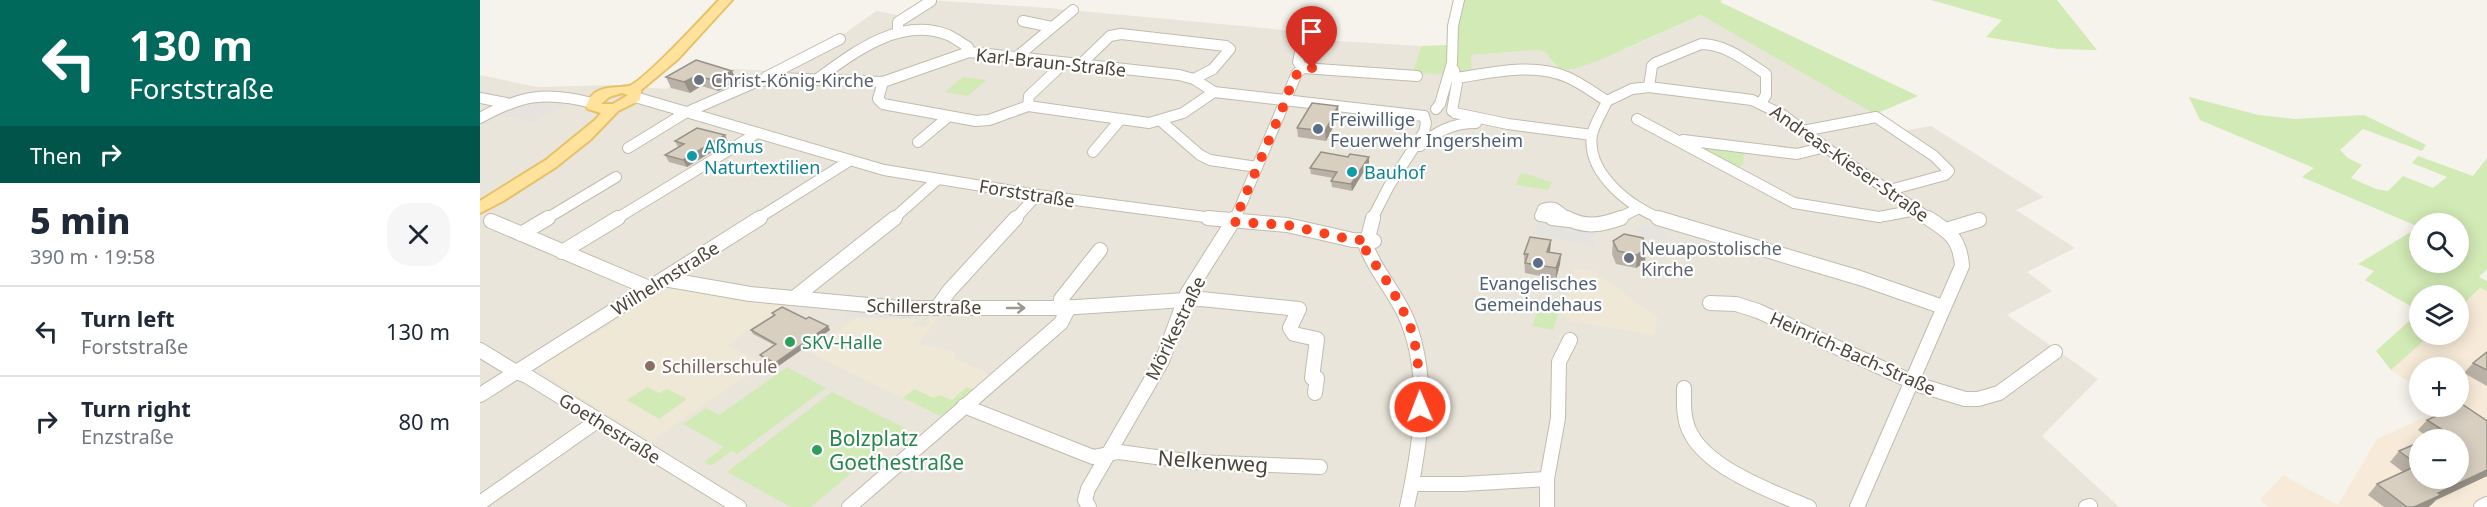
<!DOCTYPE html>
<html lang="en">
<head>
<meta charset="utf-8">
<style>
	body { margin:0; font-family:"Noto Sans",sans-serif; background:#f6f6f7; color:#1f2937; height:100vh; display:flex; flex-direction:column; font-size:22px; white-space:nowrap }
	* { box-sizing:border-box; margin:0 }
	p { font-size:20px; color:#747a83 }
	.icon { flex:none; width:33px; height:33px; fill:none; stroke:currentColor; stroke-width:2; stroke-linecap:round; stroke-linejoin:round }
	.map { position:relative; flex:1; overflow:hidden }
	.side { display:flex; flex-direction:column; background:#fff; width:480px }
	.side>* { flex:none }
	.banner { background:#00695c; color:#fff; overflow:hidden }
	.controls { position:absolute; left:1929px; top:213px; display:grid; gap:12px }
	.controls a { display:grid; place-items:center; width:60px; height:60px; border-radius:50%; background:#fff; box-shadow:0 3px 15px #0003; font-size:30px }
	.pin { position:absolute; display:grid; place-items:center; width:51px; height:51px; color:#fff; margin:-62px -26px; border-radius:50% 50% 50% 0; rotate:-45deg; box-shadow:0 0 6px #0007 }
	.pin .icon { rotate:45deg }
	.me { position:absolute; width:66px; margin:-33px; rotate:359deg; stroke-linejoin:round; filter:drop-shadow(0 0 4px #0008) }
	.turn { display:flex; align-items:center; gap:21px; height:126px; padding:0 30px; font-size:27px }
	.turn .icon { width:78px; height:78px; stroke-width:2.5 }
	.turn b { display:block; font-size:42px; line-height:51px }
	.then { display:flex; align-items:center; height:57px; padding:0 30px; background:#0003; gap:12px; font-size:22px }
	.round { display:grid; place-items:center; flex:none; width:63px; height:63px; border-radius:24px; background:#f6f6f7 }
	.head { display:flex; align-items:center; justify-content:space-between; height:102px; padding:0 30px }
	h1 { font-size:36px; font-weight:800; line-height:45px }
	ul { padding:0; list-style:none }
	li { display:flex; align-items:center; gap:18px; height:90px; padding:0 30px; border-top:2px solid #e0e1e3 }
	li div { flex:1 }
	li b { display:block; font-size:22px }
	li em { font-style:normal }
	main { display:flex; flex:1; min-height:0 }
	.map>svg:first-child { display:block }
</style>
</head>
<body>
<main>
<section class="side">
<div class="banner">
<div class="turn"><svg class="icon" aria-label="left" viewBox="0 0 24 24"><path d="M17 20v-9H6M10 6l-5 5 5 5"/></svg><div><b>130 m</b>Forststraße</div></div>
<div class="then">Then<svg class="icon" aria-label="right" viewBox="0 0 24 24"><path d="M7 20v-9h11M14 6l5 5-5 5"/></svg></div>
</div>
<div class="head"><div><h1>5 min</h1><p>390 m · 19:58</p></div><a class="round"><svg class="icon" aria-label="close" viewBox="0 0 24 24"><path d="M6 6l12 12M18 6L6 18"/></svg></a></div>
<ul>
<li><svg class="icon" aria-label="left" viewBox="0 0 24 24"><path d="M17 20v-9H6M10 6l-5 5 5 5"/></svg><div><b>Turn left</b><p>Forststraße</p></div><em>130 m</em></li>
<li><svg class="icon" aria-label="right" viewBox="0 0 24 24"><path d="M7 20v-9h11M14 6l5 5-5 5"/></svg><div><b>Turn right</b><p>Enzstraße</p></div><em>80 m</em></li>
</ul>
</section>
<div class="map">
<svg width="2007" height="507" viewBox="0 0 2007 507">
	<rect width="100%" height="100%" fill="#f6f3ec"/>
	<!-- residential -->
	<polygon fill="#eae5da" points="448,0 568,8 826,32 825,39 941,46 934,73 991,55 1057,50 1065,52 1079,69 1146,49 1221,15 1369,97 1423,131 1451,126 1564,197 1536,210 1595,248 1547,272 1572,291 1527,315 1618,379 1562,436 1639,507 0,507 0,75 57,87 136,85 186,89 227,67 247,72 253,69 294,71 347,46 396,11 423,16"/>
	<!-- commercial -->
	<path fill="#f7ead8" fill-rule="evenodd" d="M2001,288L2007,291V507H1790L1780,500L1803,475L1858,505L1897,439L1967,407L1978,406V368H1940L1939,389L1911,370L1950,335L1978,334L1979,308ZM1940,440H1978V478H1940Z"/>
	<!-- industrial -->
	<polygon fill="#e6e2dd" points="55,98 87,105 53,122 14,114"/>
	<!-- education -->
	<g fill="#efe8d6">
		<polygon points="1095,268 1114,271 1178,318 1174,335 1091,321 1083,314"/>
		<polygon points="197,289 282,301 303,306 247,345 284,364 171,441 82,386 60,368 61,364 98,340 102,342 142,317 139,315 163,300 183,290"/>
		<polygon points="376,318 437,319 433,327 445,327 450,319 456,320 439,344 475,352 474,358 513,376 460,416 328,352"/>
	</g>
	<!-- green -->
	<g fill="#d2eab5" fill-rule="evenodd">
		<polygon points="976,0 1242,0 1240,2 1438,96 1395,114 1221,15 1120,60 1094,69 1079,69 1065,52 1057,50 991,55 992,75 933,73 941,46 967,45 971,10"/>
		<polygon points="1451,0 1577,0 1617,50 1578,49 1506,37 1522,20"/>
		<polygon points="483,77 506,80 488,96 465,92"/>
		<path d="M1709,97L1779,115L1815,119L1884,115L1946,145L1942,151L1883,129L1860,150L1868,158L1882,165L1871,178L1896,189L1908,191L1923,176L1953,188L1967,177L1932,163L1938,156L1993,176L2007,158V269L1999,277L2007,281V291L2000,288L1979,308L1978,296H1940L1939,311L1885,280L1894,271L1878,264L1939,227L1822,177L1834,168L1720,120ZM1940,224H1978V262H1940Z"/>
		<polygon points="1220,146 1264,149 1263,165 1256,168 1220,150"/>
		<path d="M1041,173C1054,175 1061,180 1072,182L1068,190L1036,185Z"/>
		<polygon points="1061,302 1081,306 1073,330 1052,326"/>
		<polygon points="1939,312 1940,334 1950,335 1911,370 1896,351"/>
		<polygon points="307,367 346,388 257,454 251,451 231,466 224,462 244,447 203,424 226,408 239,415"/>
		<polygon points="167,387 179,393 187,389 207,399 179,419 147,400"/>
		<polygon points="487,387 495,391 460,416 423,398 434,389 454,398 459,395 472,400"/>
		<polygon points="352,392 425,428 331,507 311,507 247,472"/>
	</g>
	<!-- parking -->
	<g fill="#e5e3e0">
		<polygon points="1059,221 1117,230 1113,245 1054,235"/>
		<polygon points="1170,222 1188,235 1167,247 1156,239 1162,235 1155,230"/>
		<polygon points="370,310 440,313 437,319 363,317"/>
	</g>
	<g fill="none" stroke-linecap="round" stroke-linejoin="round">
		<defs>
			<g id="minor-far1">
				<polyline points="543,21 572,27"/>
				<polyline points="418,31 418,22 451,1"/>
				<polyline points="823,39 818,62 823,68"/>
				<polyline points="538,56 593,10"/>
				<polyline points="584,63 549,96 548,106 669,123 703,113 734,92"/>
				<polyline points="601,64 630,36 641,34 746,46 750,49 733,69 714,79"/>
				<polyline points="286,77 360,39"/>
				<path d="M976,78C1011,73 1053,62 1087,77C1101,83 1114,93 1127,101"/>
				<path d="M336,80C373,53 420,16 468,35C475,38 481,43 488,47L489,52"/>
				<polyline points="403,82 398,99 403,104 496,121 509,120 548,106"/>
				<path d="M1169,87L1172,66L1175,63L1221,44C1246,44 1266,61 1286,74V95L1281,103"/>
				<polyline points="155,97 404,170 557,195 740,219"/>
				<polyline points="0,98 26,103"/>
				<polyline points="956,109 960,104 972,63 973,26 979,0"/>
				<polyline points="972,111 977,83 974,70"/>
				<polyline points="975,113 1028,124 1112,135"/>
				<path d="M0,118C41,95 66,91 112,103"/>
				<polyline points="1157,119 1314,203 1399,217 1436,210"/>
				<polyline points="682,122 720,155 730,160 777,167"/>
				<polyline points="1323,131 1396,117 1454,156 1469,171 1465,175 1410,190"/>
				<polyline points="1203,140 1317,154 1345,147"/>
				<polyline points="438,142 468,117"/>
				<path d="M940,146C957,131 973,123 996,123"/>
				<polyline points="148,148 205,113 276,82 298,78 403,82 489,52 699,75 714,79 734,92 944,116"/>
				<polyline points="613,152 640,120"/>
				<polyline points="66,219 136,177"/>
				<polyline points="136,219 277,133"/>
				<polyline points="277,219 369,161"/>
				<polyline points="413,219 458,179"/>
				<polyline points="535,219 557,195"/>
				<polyline points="755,219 817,73 823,68 937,76"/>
				<polyline points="892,219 909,186 944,132 946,123 944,116"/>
				<path d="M1082,219L1060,216L1063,209C1077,204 1078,212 1089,219"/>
				<polyline points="1137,219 1159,208"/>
				<path d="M1182,219C1151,208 1106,173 1112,135C1114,124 1123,111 1127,101L1152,89L1169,87L1272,100L1303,115L1345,147L1450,219"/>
			</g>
			<g id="minor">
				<polyline points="728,218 807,225 873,240 894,241"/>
				<path d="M893,218L886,246C896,273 918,295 928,322C951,381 940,447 927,507"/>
				<polyline points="1072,218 1089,220"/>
				<path d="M1087,218C1105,228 1122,225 1141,218"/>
				<polyline points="1178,218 1380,278 1463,307"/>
				<polyline points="11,221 169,288"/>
				<polyline points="1466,230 1499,220"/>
				<polyline points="41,234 68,218"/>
				<polyline points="82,252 138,218"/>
				<polyline points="184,279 270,294 420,308 581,308 721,299 819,309 810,328 814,334 837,339 832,378 837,378 835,393"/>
				<polyline points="314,298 415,218"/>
				<polyline points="1230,303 1256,304 1278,311 1439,385 1485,399 1498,399 1519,393 1575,352"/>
				<polyline points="457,308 469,291 536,218"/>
				<polyline points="581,308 581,299 620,250"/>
				<polyline points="0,350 36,372 47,376 259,507"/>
				<path d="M1204,388C1204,402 1203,417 1209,430C1225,468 1293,492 1329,507"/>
				<polyline points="0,395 280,218"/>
				<polyline points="484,406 613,457 639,452 713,462 840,467"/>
				<polyline points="932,484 983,484 1067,479"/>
				<polyline points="0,503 117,421"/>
				<polyline points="369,507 581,323 589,307"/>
				<polyline points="609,507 605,500 608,489 682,361 707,294 755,218"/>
				<polyline points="1067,507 1067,479 1078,418 1079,362 1090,340"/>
				<path d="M1377,507L1482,266C1480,239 1470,232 1448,218"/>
				<polyline points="1606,507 1610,506"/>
				<polyline points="2001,507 2007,504"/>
			</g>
			<path id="major" d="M239,0H252L198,59L161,90L160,100L138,111L110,140L76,167L23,201L0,213V201L66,160L115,120L121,113L108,109L106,106C114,84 131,89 149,86C162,83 226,14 239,0ZM142,93L148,95L133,104H121L129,97Z"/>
		</defs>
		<!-- minor-far1 casing -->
		<use href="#minor-far1" stroke="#c2bbae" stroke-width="12"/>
		<!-- minor casing -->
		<use href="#minor" stroke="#c2bbae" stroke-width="16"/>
		<!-- major casing -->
		<use href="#major" stroke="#e6c16a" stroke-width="4"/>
		<!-- minor-far1 -->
		<use href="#minor-far1" stroke="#fff" stroke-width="10"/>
		<!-- minor -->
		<use href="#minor" stroke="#fff" stroke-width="14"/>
		<!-- major -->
		<use href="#major" fill="#ffe39c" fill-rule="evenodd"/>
	</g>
	<!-- wall -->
	<g fill="#bab2a6">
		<polygon points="252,71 257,82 238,91 221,86 210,93 191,88 186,77"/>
		<polygon points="859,116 846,141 818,137 817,128"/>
		<polygon points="195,141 248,142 207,167 189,162 185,155 198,147"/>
		<polygon points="868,157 889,157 889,163 872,191 852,187 851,181 853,178 831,174 830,168"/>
		<polygon points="1163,238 1165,262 1156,268 1136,264 1132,254 1133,241"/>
		<polygon points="1071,240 1070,252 1081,254 1080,264 1076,279 1045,273 1044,254"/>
		<polygon points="292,313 326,319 348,326 350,330 297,367 282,358 280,355 294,345 273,334 271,330 294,315"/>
		<polygon points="2007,352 2007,386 1984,373 1993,363"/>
		<polygon points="1947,420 2007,421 2007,476 1956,500 1951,505 1948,507 1904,507 1888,495 1897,484 1923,472 1910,462 1919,451 1949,438 1938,430"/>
	</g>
	<!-- shaded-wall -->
	<g fill="#979187">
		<polygon points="252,71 257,82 238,91 233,80"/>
		<polygon points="216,76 221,86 210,93 204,82"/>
		<polygon points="858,106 859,116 846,141 845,131"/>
		<polygon points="245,135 248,142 207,167 203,160"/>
		<polygon points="889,157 889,163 872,191 871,184"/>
		<polygon points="1071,240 1070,251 1066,262 1067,252"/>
		<polygon points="1166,248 1165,262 1156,268 1157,255"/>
		<polygon points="1081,254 1080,264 1076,279 1076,268"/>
		<polygon points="348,326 350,330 297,367 295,363"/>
		<polygon points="2007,470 2007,476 1956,500 1951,505 1948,507 1934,507 1958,493"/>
	</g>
	<!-- building -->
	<g fill="#d8cfc1" stroke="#979187" stroke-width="1.5">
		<polygon points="216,60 252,71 233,80 216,76 204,82 186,77"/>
		<polygon points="832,103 858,106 845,131 817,128"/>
		<polygon points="217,128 245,135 203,160 185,155 204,144 195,141"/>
		<polygon points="841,152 868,157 870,154 889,157 871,184 851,181 857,172 830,168"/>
		<polygon points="1144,234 1163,238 1166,248 1157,255 1138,251 1133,241"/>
		<polygon points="1050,237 1071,240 1067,252 1081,254 1076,268 1045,263 1048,254 1044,254"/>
		<polygon points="302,307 326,319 329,317 348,326 295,363 280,355 296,344 271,330 295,315 292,313"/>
		<polygon points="2007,352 2007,370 1993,363"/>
		<polygon points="1982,404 2007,421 2007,470 1958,493 1961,495 1934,507 1927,507 1897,484 1938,465 1919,451 1940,442 1940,478 1978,478 1978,440 1945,440 1964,431 1947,420"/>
	</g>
	<!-- one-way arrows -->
	<defs><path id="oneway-shaft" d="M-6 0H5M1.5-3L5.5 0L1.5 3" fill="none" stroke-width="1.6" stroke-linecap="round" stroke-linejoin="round" transform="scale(1.5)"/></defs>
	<use stroke="#9c9892" href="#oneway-shaft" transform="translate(536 308)"/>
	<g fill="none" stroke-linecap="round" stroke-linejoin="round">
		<!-- route -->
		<polyline stroke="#fc3f1d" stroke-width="10" stroke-dasharray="0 18" points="832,68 824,68 813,78 806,100 754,222 807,225 873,240 887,240 886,251 910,286 928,320 934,338 938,365 940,407"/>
	</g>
	<!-- markers -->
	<g fill="#6b7280" stroke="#fff" stroke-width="2">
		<circle cx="219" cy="80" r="6"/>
		<circle cx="1149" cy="258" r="6"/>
	</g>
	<g fill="#5c6f8a" stroke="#fff" stroke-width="2">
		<circle cx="838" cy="129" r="6"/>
		<circle cx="1058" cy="263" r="6"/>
	</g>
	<g fill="#0f9aa8" stroke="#fff" stroke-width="2">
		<circle cx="212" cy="156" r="6"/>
		<circle cx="872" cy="172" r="6"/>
	</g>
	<g fill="#2e9e5b" stroke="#fff" stroke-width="2">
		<circle cx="310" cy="342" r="6"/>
		<circle cx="337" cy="450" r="6"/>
	</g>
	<circle fill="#8d6e63" stroke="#fff" stroke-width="2" cx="170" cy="366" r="6"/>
	<g text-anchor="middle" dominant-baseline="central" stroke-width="4.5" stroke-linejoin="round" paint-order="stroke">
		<!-- street labels -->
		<g font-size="18" fill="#4b4439" stroke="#fff">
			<text transform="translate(571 62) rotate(6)">Karl-Braun-Straße</text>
			<text transform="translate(1370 163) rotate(35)">Andreas-Kieser-Straße</text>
			<text transform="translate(547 193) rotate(9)">Forststraße</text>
			<text transform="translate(185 278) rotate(-32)">Wilhelmstraße</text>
			<text transform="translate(444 306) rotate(1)">Schillerstraße</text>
			<text transform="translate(695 328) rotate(-64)">Mörikestraße</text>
			<text transform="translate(1373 353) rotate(24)">Heinrich-Bach-Straße</text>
			<text transform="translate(130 428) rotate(32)">Goethestraße</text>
		</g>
		<!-- worship labels -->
		<g font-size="18" fill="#5b616d" stroke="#fff" text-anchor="start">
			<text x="231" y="80">Christ-König-Kirche</text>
			<text x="1161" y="248">Neuapostolische<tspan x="1161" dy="21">Kirche</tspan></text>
		</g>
		<!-- service labels -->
		<g font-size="18" fill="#4e5e75" stroke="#fff" text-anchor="start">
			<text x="850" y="119">Freiwillige<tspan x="850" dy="21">Feuerwehr Ingersheim</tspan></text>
			<text x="1058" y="283" text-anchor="middle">Evangelisches<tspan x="1058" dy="21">Gemeindehaus</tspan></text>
		</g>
		<!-- culture labels -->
		<g font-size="18" fill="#0d838f" stroke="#fff" text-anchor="start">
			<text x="224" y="146">Aßmus<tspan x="224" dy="21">Naturtextilien</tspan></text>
			<text x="884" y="172">Bauhof</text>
		</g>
		<!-- leisure labels -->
		<g font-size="18" fill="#27864d" stroke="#fff" text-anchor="start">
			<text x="322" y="342">SKV-Halle</text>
		</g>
		<!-- education labels -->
		<g font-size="18" fill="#785e54" stroke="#fff" text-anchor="start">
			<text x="182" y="366">Schillerschule</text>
		</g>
		<!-- near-leisure labels -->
		<g font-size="21" fill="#27864d" stroke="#fff" text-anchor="start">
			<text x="349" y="438">Bolzplatz<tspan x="349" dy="24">Goethestraße</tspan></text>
		</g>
		<!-- near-street labels -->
		<g font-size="21" fill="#4b4439" stroke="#fff">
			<text transform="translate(733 461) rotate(4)">Nelkenweg</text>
		</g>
	</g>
</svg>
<div class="controls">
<a><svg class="icon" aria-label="search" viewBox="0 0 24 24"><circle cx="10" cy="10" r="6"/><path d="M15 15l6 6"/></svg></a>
<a><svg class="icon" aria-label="layers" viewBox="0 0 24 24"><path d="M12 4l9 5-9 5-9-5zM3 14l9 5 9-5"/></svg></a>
<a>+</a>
<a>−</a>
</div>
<div class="pin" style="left:832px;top:68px;background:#d93025"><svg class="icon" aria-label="arrive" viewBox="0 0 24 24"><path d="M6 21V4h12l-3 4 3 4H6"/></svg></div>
<svg class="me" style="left:940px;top:407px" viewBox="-20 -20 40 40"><circle r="17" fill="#fc3f1d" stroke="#fff" stroke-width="3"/><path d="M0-11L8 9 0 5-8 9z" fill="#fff"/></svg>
</div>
</main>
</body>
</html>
